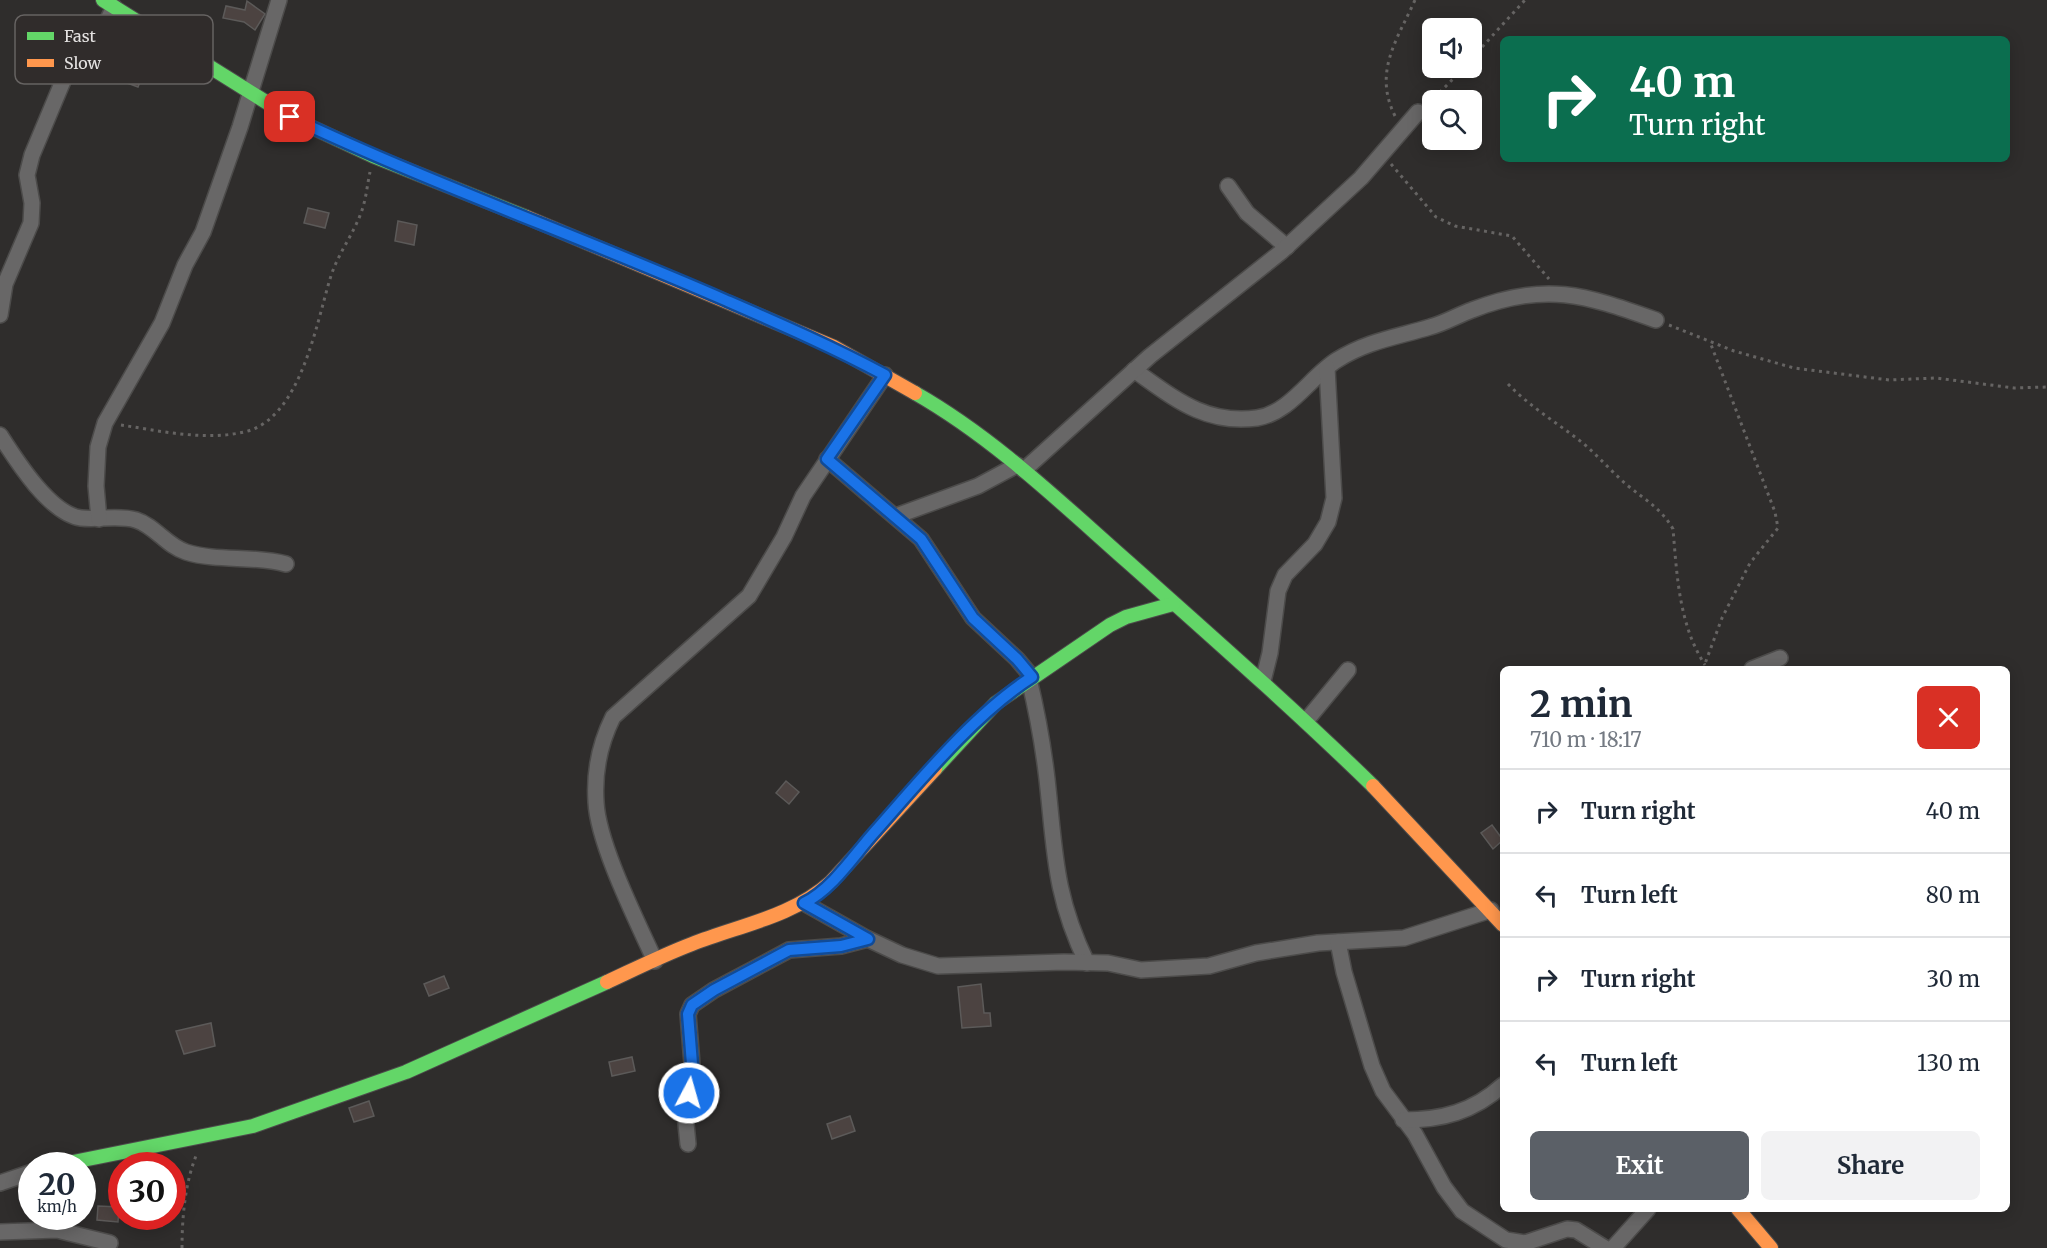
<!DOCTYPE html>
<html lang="en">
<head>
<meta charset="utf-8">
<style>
	body { margin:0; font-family:Merriweather,serif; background:#f2f2f3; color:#1f2937; height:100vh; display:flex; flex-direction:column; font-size:22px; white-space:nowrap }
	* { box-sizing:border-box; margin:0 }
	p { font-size:20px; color:#747a83 }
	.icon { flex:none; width:33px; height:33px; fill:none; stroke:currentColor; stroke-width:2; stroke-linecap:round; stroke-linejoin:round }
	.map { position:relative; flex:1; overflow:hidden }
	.panel { position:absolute; left:1500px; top:666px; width:510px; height:546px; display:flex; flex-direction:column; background:#fff; border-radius:9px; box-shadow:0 3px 15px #0003 }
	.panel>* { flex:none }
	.hud { position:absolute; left:1500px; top:36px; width:510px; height:126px; border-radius:9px; box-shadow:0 3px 15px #0003; background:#0b6e4f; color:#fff; overflow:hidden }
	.tools { position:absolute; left:1422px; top:18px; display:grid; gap:12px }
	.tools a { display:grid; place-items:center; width:60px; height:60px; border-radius:9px; background:#fff; box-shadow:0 3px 15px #0003; font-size:30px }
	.speed { position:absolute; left:18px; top:1152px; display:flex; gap:12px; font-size:30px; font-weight:700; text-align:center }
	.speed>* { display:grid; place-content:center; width:78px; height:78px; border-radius:50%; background:#fff; box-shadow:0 3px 15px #0003; line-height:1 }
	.speed small { font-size:15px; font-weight:400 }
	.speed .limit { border:9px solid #d22; background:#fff; color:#111 }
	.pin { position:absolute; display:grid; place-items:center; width:51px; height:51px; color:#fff; margin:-26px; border-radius:12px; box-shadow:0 3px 9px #0006 }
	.me { position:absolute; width:66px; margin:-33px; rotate:6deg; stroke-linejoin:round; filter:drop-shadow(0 0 4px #0008) }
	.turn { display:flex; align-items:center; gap:21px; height:126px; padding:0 30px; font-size:27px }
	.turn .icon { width:78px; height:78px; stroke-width:2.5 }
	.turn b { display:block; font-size:42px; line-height:51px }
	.round { display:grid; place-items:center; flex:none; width:63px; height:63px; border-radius:9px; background:#f2f2f3 }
	.overview { display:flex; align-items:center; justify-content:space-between; height:102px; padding:0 30px }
	h1 { font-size:36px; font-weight:700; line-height:45px }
	.button { display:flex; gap:12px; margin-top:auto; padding:12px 30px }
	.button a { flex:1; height:69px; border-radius:9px; background:#5b6067; color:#fff; font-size:24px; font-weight:700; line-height:69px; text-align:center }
	.button a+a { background:#f2f2f3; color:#1f2937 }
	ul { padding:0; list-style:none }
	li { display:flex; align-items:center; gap:18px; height:84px; padding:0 30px; border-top:2px solid #e0e1e3 }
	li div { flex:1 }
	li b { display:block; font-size:22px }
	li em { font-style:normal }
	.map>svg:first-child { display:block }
</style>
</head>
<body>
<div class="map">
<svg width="2047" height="1248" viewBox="0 0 2047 1248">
	<rect width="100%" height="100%" fill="#2f2d2c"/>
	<!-- building -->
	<g fill="#4c4341" stroke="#5c5a59" stroke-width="1.5">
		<polygon points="247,1 265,14 255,30 244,22 223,18 226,6 245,10"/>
		<polygon points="127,59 146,66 138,87 119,80"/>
		<polygon points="308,208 329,213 325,228 304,223"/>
		<polygon points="398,221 417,225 414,245 395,241"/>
		<polygon points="786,781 799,792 789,804 776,793"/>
		<polygon points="1492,825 1503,840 1493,849 1481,833"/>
		<polygon points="444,976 449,988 429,996 424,984"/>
		<polygon points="981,984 984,1013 990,1013 991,1026 962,1028 958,987"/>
		<polygon points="211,1023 215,1046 184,1054 176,1031"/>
		<polygon points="632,1057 635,1071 612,1076 609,1062"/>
		<polygon points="369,1101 374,1116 354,1122 349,1108"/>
		<polygon points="850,1116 855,1131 832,1139 827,1124"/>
		<polygon points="98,1206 119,1207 118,1222 97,1220"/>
	</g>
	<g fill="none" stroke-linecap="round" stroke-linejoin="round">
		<defs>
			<g id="street">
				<polyline points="1228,186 1247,213 1287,247"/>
				<polyline points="0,315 5,284 31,223 32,203 27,175 32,155 68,69 79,55 96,44 114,7"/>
				<path d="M1134,370C1174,398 1205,425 1257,418C1290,413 1311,376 1337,360C1367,341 1397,337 1430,327C1445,323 1458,315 1472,310C1546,281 1585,295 1656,320"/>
				<path d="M0,435C16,460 50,514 81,518C99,520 119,515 136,520C155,526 167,546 186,552C218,562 253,555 286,564"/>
				<polyline points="827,459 921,539 973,618 1017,659 1032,677"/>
				<polyline points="1024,470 1150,356 1281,252 1361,178 1418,112"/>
				<polyline points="896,516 978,486 1017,465"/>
				<polyline points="99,519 96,486 98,447 105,423 162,323 185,265 203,232 240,127 279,0"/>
				<polyline points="1752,669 1780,658"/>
				<path d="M1029,679C1037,712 1043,745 1047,779C1055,851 1054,895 1087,963"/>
				<polyline points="1263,681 1270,653 1278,591 1285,575 1315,544 1328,522 1334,498 1327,368"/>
				<polyline points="1306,721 1348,670"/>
				<polyline points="804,903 868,939 902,955 938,966 1064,962 1108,963 1141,970 1209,966 1256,953 1318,943 1404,938 1491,910"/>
				<polyline points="1338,942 1344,972 1372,1066 1383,1091 1415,1134 1444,1187 1462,1211 1506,1240 1525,1243 1567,1229 1576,1230 1605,1248"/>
				<path d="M655,961C637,921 598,844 596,802C594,772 600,743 613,717L749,596L784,537L803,496L885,375"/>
				<path d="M1403,1120C1442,1120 1473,1112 1503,1085"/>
				<polyline points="688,1144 685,1114 692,1064 688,1014 692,1005 714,990 789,950 841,946 868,939"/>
				<polyline points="0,1183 32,1172"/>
				<polyline points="0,1232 57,1230 110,1243"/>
				<polyline points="1613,1248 1648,1209"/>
			</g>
			<g id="fast">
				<polyline points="103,0 290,117 373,156 526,217"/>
				<path d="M915,393C994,438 1060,502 1128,562C1211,636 1294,709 1373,786"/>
				<polyline points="935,769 996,703 1110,625 1126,617 1173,604"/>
				<polyline points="53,1166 253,1126 406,1072 607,982"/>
			</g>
			<g id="slow">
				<polyline points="526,217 834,347 915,393"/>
				<polyline points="1373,786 1503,925"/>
				<path d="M607,982C635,969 663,955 692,944C740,925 792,917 831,882L935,769"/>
				<polyline points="1738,1209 1771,1248"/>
			</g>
		</defs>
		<!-- street casing -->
		<use href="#street" stroke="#4c4b4a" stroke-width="18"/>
		<!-- fast casing -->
		<use href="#fast" stroke="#4c4b4a" stroke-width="16"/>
		<!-- slow casing -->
		<use href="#slow" stroke="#4c4b4a" stroke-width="16"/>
		<!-- path -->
		<g stroke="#666463" stroke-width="3" stroke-dasharray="3 4.5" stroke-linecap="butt">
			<polyline points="1472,58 1525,0"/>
			<polyline points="1429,103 1464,68"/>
			<path d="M1395,116C1373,72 1397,40 1415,0"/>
			<polyline points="1391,164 1436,217 1455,226 1512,236 1549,279"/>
			<polyline points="1669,325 1734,351 1794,368 1889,380 1936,378 2014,388 2047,387"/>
			<path d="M1508,384C1530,407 1559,424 1584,444C1599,457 1612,472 1627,485C1645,500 1661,508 1673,529C1677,576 1679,625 1705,665"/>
			<path d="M121,425C160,431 205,441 244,432C300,420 316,325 330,279C337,255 353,235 361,213C366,200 367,186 370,172"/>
			<polyline points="1703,669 1722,618 1750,563 1778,528 1775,512 1710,342"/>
			<path d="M182,1248C182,1218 185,1183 196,1156"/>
		</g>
		<!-- street -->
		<use href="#street" stroke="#686767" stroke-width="15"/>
		<!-- fast -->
		<use href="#fast" stroke="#63d668" stroke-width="14"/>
		<!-- slow -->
		<use href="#slow" stroke="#ff974d" stroke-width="14"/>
	</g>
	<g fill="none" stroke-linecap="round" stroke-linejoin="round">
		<defs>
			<path id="route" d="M290,117C432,184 581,237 725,300C780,324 833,347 885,375L827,459L921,539L973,618L1017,659L1032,677C974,714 918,783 872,835C852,858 832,889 804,903L868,939L841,946L789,950L714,990L692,1005L688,1014L692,1064L689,1093"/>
		</defs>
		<!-- route casing -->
		<use href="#route" stroke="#114b97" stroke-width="15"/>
		<!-- route -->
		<use href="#route" stroke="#1a73e8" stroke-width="10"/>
	</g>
	<!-- legend -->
	<rect x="15" y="15" width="198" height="69" rx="9" fill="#302c2b" stroke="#666362" stroke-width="1.5"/>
	<rect x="27" y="32" width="27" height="8" fill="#63d668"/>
	<rect x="27" y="59" width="27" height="8" fill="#ff974d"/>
	<g font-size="16" fill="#e4e2e1">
		<text x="64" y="42">Fast</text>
		<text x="64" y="69">Slow</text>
	</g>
</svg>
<div class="tools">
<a><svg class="icon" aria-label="sound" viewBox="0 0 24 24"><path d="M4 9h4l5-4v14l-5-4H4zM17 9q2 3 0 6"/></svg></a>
<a><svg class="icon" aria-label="search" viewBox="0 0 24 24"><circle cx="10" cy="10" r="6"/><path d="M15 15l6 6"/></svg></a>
</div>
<div class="speed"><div>20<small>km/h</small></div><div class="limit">30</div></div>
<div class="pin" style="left:290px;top:117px;background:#d93025"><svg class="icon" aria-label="arrive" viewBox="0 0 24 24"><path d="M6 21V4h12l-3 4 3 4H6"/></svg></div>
<svg class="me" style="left:689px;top:1093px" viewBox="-20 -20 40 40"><circle r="17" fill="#1a73e8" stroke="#fff" stroke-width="3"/><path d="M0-11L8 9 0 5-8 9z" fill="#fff"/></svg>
<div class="hud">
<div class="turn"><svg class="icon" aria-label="right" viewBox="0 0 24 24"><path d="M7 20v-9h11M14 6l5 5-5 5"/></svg><div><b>40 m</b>Turn right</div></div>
</div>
<section class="panel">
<div class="overview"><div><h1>2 min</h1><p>710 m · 18:17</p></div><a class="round" style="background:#d93025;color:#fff"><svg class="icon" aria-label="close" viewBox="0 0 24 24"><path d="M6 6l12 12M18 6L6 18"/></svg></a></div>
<ul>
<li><svg class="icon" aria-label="right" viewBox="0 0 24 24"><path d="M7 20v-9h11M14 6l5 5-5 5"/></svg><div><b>Turn right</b></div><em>40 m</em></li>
<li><svg class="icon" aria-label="left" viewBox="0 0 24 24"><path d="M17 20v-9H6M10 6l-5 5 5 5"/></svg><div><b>Turn left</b></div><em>80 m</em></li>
<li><svg class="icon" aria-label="right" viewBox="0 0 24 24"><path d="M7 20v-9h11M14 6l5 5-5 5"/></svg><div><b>Turn right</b></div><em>30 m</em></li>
<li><svg class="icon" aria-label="left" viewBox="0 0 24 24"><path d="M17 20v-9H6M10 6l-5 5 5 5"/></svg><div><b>Turn left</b></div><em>130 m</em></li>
</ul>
<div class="button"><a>Exit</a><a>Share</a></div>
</section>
</div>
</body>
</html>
